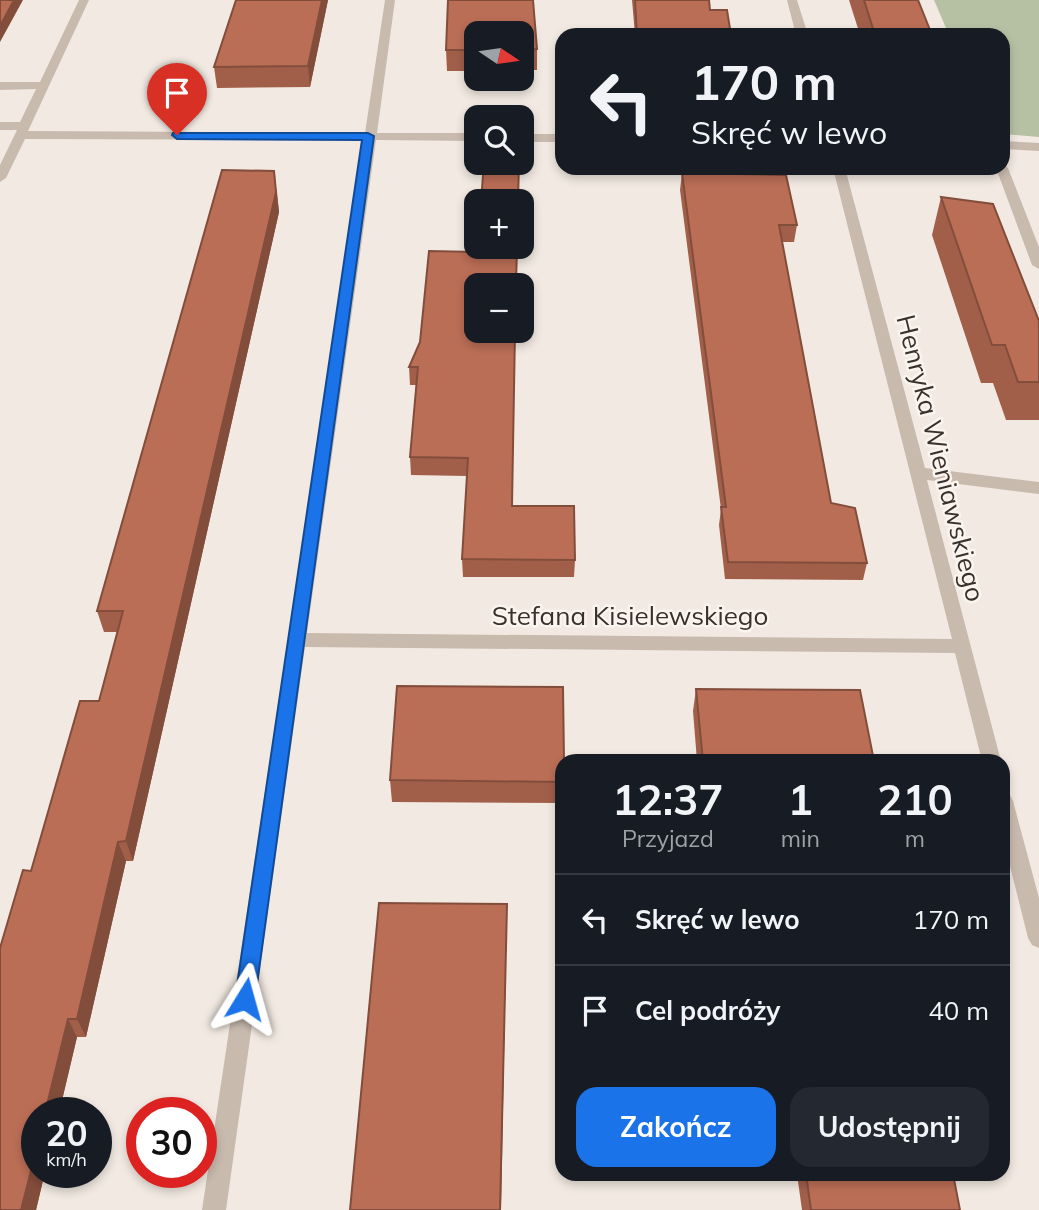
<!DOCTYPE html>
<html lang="pl">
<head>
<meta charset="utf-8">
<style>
	body { margin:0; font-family:Mulish,sans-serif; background:#242831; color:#f1f3f6; height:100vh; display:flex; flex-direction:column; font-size:26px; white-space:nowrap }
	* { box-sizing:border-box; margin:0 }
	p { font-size:23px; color:#9ea1a6 }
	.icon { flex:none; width:38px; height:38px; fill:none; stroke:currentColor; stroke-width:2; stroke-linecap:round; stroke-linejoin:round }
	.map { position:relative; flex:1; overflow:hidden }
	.drawer { position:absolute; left:555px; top:754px; width:455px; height:427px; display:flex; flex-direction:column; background:#171b24; border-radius:21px; box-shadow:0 4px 10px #0003 }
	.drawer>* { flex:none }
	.hud { position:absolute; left:555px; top:28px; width:455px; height:147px; border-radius:21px; box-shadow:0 4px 10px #0003; background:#171b24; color:#f1f3f6; overflow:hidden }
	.needle { width:46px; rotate:103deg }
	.fabs { position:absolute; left:464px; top:21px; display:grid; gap:14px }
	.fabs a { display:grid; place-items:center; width:70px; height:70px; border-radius:14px; background:#171b24; box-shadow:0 4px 10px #0003; font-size:35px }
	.speed { position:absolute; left:21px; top:1097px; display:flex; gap:14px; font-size:35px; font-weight:700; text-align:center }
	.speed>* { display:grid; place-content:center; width:91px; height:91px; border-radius:50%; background:#171b24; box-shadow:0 4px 10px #0003; line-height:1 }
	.speed small { font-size:18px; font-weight:400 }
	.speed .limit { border:10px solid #d22; background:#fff; color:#111 }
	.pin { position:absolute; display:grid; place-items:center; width:60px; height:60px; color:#fff; margin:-72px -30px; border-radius:50% 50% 50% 0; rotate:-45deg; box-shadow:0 0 7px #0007 }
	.pin .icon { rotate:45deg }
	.me { position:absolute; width:77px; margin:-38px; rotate:8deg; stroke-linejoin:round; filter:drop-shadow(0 0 5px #0008) }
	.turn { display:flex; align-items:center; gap:24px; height:147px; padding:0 21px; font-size:32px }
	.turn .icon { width:91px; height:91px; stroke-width:2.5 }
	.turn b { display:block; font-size:49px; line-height:60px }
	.eta { display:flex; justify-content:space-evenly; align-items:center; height:119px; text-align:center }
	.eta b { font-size:42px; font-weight:700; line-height:49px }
	.button { display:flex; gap:14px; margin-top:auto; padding:14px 21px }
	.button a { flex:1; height:80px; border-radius:21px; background:#1a73e8; color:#fff; font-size:28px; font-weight:700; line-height:80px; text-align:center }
	.button a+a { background:#242831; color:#f1f3f6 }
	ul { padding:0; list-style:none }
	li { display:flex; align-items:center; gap:21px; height:91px; padding:0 21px; border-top:2px solid #363941 }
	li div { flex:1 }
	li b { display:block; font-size:26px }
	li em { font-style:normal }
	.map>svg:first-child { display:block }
</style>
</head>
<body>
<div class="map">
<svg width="1039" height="1210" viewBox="0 0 1039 1210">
	<rect width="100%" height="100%" fill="#f2eae2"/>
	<!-- green -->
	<polygon fill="#b6c0a2" points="934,0 1039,0 1039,137 1003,134 1003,35 949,35"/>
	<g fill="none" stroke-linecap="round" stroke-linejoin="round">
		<!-- minor -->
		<g fill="#c9baae" fill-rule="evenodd">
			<polygon points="79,0 89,0 28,131 365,133 385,0 395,0 377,133 476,133 476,141 376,140 307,633 952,639 833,168 845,168 925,468 1039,482 1039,494 927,480 1001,761 982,761 955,653 305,647 226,1210 202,1210 363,140 25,139 6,178 0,182 0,165 17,130 0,130 0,122 20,122 36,89 0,90 0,82 40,82"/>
			<polygon points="787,0 797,0 808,35 796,35"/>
			<rect x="522" y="134" width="40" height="8"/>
			<polygon points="1003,141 1039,143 1039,151 1003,149"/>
			<polygon points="1003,164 1008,168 1039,247 1039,269 1032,265 996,168 1003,168"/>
			<polygon points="1003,793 1010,795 1013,801 1039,898 1039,948 1032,945 1028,938 1003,838"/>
		</g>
	</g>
	<!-- wall -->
	<g fill="#a15f4a">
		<polygon points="236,0 328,0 310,87 217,88 214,67"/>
		<polygon points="448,0 533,0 537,49 537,70 522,70 522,33 476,33 476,71 447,71 446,50"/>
		<polygon points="632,0 709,0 710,10 731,35 635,35"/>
		<polygon points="849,0 918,0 932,35 860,35"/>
		<polygon points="682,173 797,225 794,242 782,242 831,503 867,563 863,580 725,579 719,525 721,509 680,190"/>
		<polygon points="277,191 279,212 133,861 126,861 86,1037 77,1037 59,1113 37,1113 45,1172 36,1210 0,1210 31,871 99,701 117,632 104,632 97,611"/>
		<polygon points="941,197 1039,321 1039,420 1006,420 993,383 981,383 932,235"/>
		<polygon points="420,342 512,506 575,560 574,577 463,577 462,559 467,476 411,475 410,457 416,385 410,385 409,367"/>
		<polygon points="696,689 874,761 697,761 693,711"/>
		<polygon points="562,761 562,803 392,802 390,780"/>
		<polygon points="797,1174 953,1174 960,1210 802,1210"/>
	</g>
	<!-- shaded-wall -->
	<g fill="#834d3c">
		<polygon points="14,0 23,0 0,42 0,26"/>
		<polygon points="322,0 328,0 310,87 308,66"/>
		<polygon points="274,171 279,212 133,861 126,841"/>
		<polygon points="118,842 126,861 86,1037 77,1019"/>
		<polygon points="507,904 501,1210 500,1210"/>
		<polygon points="68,1019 77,1037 59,1113 45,1113"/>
		<polygon points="37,1147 37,1172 45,1172 36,1210 21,1210"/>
	</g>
	<!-- building -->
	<g fill="#bb6e56" stroke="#834d3c" stroke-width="2">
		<polygon points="0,0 14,0 0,26"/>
		<polygon points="236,0 322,0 308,66 214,67"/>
		<polygon points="448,0 533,0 537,49 522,50 522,33 476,33 476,50 446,50"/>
		<polygon points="635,0 709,0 710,10 727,10 731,35 637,35"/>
		<polygon points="864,0 918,0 932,35 875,35"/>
		<polygon points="484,163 519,163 518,201 481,201"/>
		<polygon points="222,170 274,171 276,192 126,841 118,842 77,1019 68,1019 45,1113 37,1113 37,1147 21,1210 0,1210 0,948 23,870 31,871 80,701 99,701 123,611 97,611"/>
		<polygon points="682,173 786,175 797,225 779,225 831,503 855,508 867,563 728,562 721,507 726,507"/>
		<polygon points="941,197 993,204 1039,321 1039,382 1018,382 1005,345 992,345"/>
		<polygon points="478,247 517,247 516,285 476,285 476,331 515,331 512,506 574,506 575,560 462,559 468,458 410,457 418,367 409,367 420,342 429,251 477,252"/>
		<polygon points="397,686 563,687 564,761 562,761 562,782 390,780"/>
		<polygon points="696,689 860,690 874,761 703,761"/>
		<polygon points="379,903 507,904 500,1210 350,1210"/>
		<polygon points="806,1174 953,1174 960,1210 811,1210"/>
	</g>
	<!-- route -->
	<polygon fill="#1a73e8" stroke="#114b97" stroke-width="2" points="173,133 368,133 374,136 255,999 252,1005 245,1008 238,1005 235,999 362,140 177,139 172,135"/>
	<g text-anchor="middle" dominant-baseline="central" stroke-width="5" stroke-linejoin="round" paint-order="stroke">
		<!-- street labels -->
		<g font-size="26" fill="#39302c" stroke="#f9f4ee">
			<text transform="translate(941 458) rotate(76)">Henryka Wieniawskiego</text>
			<text x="630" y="615">Stefana Kisielewskiego</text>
		</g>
	</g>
</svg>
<div class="fabs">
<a><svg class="needle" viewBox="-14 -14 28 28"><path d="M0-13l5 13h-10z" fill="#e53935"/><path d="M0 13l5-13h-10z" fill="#9ea1a6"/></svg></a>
<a><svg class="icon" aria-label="search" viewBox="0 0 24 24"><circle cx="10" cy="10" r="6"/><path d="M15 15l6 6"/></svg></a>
<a>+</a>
<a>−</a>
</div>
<div class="speed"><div>20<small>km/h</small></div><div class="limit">30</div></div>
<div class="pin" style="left:177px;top:135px;background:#d93025"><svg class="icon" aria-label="arrive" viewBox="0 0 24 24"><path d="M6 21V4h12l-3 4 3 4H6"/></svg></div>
<svg class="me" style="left:245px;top:999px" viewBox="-20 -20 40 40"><path d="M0-17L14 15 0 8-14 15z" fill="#1a73e8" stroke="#fff" stroke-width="4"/></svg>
<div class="hud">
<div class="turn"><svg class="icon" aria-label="left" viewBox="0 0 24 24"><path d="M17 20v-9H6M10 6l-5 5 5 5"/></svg><div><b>170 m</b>Skręć w lewo</div></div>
</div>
<section class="drawer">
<div class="eta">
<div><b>12:37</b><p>Przyjazd</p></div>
<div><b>1</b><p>min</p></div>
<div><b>210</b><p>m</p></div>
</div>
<ul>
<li><svg class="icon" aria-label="left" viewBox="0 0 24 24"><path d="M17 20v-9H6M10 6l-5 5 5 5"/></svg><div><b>Skręć w lewo</b></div><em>170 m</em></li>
<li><svg class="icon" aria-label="arrive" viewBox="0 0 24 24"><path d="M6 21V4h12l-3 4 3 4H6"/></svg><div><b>Cel podróży</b></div><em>40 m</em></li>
</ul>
<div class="button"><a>Zakończ</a><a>Udostępnij</a></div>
</section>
</div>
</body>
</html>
